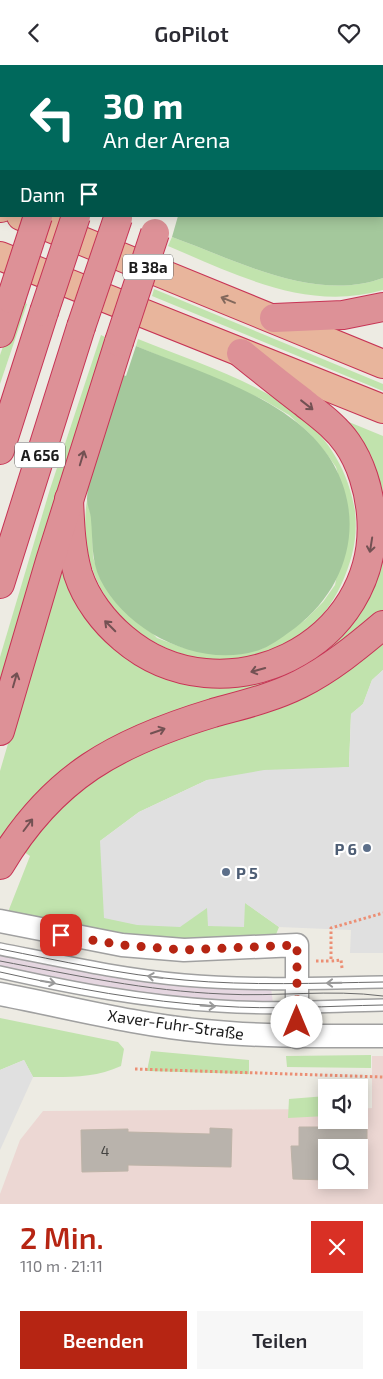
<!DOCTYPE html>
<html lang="de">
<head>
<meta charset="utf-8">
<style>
	body { margin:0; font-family:"Exo 2",sans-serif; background:#f7f7f7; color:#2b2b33; height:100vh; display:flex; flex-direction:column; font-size:19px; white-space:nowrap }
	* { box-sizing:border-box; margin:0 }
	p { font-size:16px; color:#7c7c81 }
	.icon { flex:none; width:28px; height:28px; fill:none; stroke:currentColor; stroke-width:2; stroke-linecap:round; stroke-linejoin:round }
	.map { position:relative; height:1139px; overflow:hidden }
	.panel { display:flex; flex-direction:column; background:#fff; flex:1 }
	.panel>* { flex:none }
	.banner { position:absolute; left:0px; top:0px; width:384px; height:152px; box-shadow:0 2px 12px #0003; background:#00695c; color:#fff; overflow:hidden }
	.tools { position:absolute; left:318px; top:1014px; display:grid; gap:10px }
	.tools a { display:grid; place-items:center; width:50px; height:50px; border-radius:0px; background:#fff; box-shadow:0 2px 12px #0003; font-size:25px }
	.pin { position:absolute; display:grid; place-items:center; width:42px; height:42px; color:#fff; margin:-21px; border-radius:10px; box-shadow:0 2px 8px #0006 }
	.me { position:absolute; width:55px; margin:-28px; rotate:0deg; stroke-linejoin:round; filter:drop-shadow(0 0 4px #0008) }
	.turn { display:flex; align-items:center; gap:18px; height:105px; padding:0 20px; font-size:22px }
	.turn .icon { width:65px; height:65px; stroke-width:2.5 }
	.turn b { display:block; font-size:35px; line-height:42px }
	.then { display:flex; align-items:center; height:48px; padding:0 20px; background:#0003; gap:10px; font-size:19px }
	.round { display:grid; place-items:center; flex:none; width:52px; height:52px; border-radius:0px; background:#f7f7f7 }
	.overview { display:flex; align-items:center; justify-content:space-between; height:85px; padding:0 20px }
	h1 { font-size:30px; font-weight:600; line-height:38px; color:#b62513 }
	.primary-button { display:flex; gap:10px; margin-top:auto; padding:10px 20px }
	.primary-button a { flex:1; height:58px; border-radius:0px; background:#b62513; color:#fff; font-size:20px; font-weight:600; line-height:58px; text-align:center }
	.primary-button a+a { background:#f7f7f7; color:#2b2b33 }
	header { display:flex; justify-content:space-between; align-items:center; height:65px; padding:0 20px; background:#fff; font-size:22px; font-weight:600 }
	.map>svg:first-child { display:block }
</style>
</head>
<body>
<header><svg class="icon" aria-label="back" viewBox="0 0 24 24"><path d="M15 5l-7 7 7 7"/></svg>GoPilot<svg class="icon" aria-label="heart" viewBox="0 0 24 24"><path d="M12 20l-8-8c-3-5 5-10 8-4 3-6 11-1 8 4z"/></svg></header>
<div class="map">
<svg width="383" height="1139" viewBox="0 0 383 1139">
	<rect width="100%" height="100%" fill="#edebe3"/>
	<!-- commercial -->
	<path fill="#ecd7d3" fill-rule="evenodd" d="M372,991H383V1139H0V1129L20,1075L43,1046L326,1044V1055H359V1044L372,1043ZM326,1082H359V1115H326Z"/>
	<!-- industrial -->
	<polygon fill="#e5d6e0" points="0,889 174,920 271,923 273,938 215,936 128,926 0,902"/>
	<!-- grass -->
	<g fill="#c1e3ad">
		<path d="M172,172C236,195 315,238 383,213V225C307,247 237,210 168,181Z"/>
		<polygon points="154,224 383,319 383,326 152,231"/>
		<polygon points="19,236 27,239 0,319 0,290"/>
		<polygon points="101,270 107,273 0,618 0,592 50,424"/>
		<path d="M138,274C192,296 253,314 299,350C330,374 349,409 355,446C358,473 352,496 341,520C277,658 63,593 87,435L92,454L93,492L100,513L157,573L181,582L212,589L235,588L262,584L305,555L323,537L335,520L349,449L336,402L326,388L310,369L289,350L262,334L136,281Z"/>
		<polygon points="344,355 383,371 383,550 292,612 165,654 0,781 0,706 62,494 96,560 247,618 287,606 372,515"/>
		<polygon points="383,577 383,605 372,615 363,639 351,649 349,702 207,715 139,747 100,776 208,842 244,861 244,837 279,862 275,872 175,874 142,872 8,847 30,791 24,787 38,767 62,740 115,700"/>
		<path d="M0,953L118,977L124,984L121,1001C93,1014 64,1012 33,1012L24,995L0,1005Z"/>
		<polygon points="151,986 249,995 249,1009 147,1006"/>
		<polygon points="371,990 371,1003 287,1002 286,991"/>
		<polygon points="326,1031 326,1051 288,1053 289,1034"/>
	</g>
	<!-- forest -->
	<g fill="#a4c89c">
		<path d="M259,0H383V213C315,238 236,195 172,172L178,151H382V1H258Z"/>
		<path d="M136,281C192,304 265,326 309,368C369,426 361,513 295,563C285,570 274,579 262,584C203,606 127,568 100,514C91,495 93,475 91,455C91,448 87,441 87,434C89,396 110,346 121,309L126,311Z"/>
	</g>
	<!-- parking -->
	<g fill="#e0e0e0">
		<polygon points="383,605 383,888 350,888 351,865 279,862 245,838 244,862 208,861 207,843 180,862 137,860 104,853 100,776 139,747 207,715 264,705 349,702 351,649 363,639 372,615"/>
		<polygon points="24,995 33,1012 0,1085 0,1005"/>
	</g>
	<!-- building -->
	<g fill="#b9b3ac" stroke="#bdb3a7">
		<polygon points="341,1056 367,1057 367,1082 326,1082 326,1115 293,1114 291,1081 299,1081 299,1062 341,1062"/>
		<polygon points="210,1063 232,1064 231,1102 128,1100 128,1106 82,1107 81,1065 128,1064 128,1067 210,1069"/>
	</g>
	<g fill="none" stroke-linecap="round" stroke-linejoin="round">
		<defs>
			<g id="service">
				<path d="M0,884C61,896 123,910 184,915C250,921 317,918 383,917"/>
				<path d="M0,907C72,923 145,937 219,941C273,945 328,941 383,940"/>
			</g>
			<g id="minor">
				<polyline points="0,856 122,880 184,885 297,880 297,972"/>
				<path d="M0,929C68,942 136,960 205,966C264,972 323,971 383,971"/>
			</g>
			<g id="trunk">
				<polyline points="0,143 1,143"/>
				<polyline points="21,151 383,299"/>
				<polyline points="0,191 383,344"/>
			</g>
			<g id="motorway">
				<polyline points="88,1 89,0"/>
				<polyline points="127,1 127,0"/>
				<polyline points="168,1 169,0"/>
				<polyline points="225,1 226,0"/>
				<polyline points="274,253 343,250 383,242"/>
				<polyline points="0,268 11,234"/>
				<polyline points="0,385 44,247"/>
				<path d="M69,434C70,459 71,485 78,509C86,534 104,557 123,573C222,658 383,581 371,449C369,425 361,398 347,378C335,361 319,350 303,337C282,321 262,305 241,288"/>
				<polyline points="0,519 81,262"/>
				<polyline points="0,666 50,496 119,277"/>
				<path d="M0,800C53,711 117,677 213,648C242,640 272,633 300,619C330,604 357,582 383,560"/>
			</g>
		</defs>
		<!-- service casing -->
		<use href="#service" stroke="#a0a0a0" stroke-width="14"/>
		<!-- minor casing -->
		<use href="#minor" stroke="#a0a0a0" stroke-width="25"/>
		<!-- trunk casing -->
		<use href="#trunk" stroke="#c73455" stroke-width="30"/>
		<!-- motorway casing -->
		<use href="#motorway" stroke="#c73455" stroke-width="30"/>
		<!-- path -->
		<g stroke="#ec8f75" stroke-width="3" stroke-dasharray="2.5 2.5" stroke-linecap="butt">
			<polyline points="316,896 331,896"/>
			<polyline points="342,903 341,895 331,896 331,863 383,848"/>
			<polyline points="135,1004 383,1012"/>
		</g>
		<!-- service -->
		<use href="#service" stroke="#fff" stroke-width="11"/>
		<!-- minor -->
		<use href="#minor" stroke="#fff" stroke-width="22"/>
		<!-- trunk -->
		<use href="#trunk" stroke="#e8b59c" stroke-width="28"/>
		<!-- motorway -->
		<use href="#motorway" stroke="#dd9197" stroke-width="28"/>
		<!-- tram -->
		<g stroke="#6a6a6a" stroke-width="1">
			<path d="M0,884C61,896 123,910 184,915C250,921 317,918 383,917"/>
			<path d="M0,896C74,910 147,926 223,929C276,932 330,924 383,931"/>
			<path d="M0,907C72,923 145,937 219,941C273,945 328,941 383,940"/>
		</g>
		<defs>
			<g id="motorway-bridge">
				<polyline points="11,234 38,151"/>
				<polyline points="44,247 76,151"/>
				<polyline points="81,262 118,153"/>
				<polyline points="119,277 155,168"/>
			</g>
		</defs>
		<!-- motorway-bridge casing -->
		<use href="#motorway-bridge" stroke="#c73455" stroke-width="30" stroke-linecap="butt"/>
		<!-- motorway-bridge -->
		<use href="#motorway-bridge" stroke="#dd9197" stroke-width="28"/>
	</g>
	<!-- one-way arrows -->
	<defs><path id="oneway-shaft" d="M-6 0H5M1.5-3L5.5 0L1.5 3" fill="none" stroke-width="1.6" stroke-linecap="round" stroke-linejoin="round" transform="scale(1.25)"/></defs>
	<use stroke="#82685c" href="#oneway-shaft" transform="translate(228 235) rotate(-158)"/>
	<g stroke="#735153">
		<use href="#oneway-shaft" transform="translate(307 340) rotate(38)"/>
		<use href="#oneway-shaft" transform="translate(82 393) rotate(-73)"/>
		<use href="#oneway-shaft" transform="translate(371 480) rotate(99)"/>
		<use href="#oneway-shaft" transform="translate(110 561) rotate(-135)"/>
		<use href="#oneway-shaft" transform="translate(258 605) rotate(164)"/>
		<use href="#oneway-shaft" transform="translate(15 615) rotate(-74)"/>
		<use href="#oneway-shaft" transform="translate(158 666) rotate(-19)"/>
		<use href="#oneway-shaft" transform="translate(28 760) rotate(-53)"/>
	</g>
	<g stroke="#999">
		<use href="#oneway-shaft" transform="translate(155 912) rotate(-172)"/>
		<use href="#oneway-shaft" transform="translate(48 917) rotate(10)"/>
		<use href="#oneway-shaft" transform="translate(334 918) rotate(179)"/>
		<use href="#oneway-shaft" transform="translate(208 941) rotate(4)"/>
	</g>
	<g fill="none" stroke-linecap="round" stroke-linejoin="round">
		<!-- route -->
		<polyline stroke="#b62513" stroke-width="9" stroke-dasharray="0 16.2" points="61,870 122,880 184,885 297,880 297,957"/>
	</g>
	<!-- markers -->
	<g fill="#5c6f8a" stroke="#fff" stroke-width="2">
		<circle cx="367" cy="783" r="5"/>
		<circle cx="226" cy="807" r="5"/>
	</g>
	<g text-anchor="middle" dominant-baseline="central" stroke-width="4.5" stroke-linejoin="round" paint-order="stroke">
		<!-- number labels -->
		<g font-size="14" fill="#434240">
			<text x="105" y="1085">4</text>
		</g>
		<!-- shield labels -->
		<g fill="#fff" stroke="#606060" stroke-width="1">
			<rect x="123" y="189.5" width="50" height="25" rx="4"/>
			<rect x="15" y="377.5" width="50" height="25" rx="4"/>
		</g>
		<g font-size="15" font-weight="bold" fill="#1c1c1c">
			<text x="148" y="202">B 38a</text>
			<text x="40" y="390">A 656</text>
		</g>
		<!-- service labels -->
		<g font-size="16" font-weight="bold" fill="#4e5e75" stroke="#fff" text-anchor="end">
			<text x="357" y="783">P 6</text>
			<text x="236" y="807" text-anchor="start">P 5</text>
		</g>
		<!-- street labels -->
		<g font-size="16" fill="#1c1c1c" stroke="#fff">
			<text transform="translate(176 959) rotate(8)">Xaver-Fuhr-Straße</text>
		</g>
	</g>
</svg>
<div class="tools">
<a><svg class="icon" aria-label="sound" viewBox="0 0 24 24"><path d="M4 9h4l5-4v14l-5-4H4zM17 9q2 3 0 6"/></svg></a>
<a><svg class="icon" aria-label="search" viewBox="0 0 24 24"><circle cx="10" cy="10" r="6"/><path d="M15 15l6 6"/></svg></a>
</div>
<div class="pin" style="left:61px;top:870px;background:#d93025"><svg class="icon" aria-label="arrive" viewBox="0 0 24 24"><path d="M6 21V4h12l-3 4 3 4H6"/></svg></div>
<svg class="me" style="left:297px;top:957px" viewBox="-20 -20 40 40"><circle r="19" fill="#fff"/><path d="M0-13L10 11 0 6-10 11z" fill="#b62513"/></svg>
<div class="banner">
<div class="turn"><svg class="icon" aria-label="left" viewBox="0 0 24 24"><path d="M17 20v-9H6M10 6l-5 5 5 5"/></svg><div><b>30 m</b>An der Arena</div></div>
<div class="then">Dann<svg class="icon" aria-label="arrive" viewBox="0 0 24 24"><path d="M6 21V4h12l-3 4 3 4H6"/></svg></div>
</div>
</div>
<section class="panel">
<div class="overview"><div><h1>2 Min.</h1><p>110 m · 21:11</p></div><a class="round" style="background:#d93025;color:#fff"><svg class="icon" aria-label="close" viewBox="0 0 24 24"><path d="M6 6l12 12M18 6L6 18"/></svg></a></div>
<div class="primary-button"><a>Beenden</a><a>Teilen</a></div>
</section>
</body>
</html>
